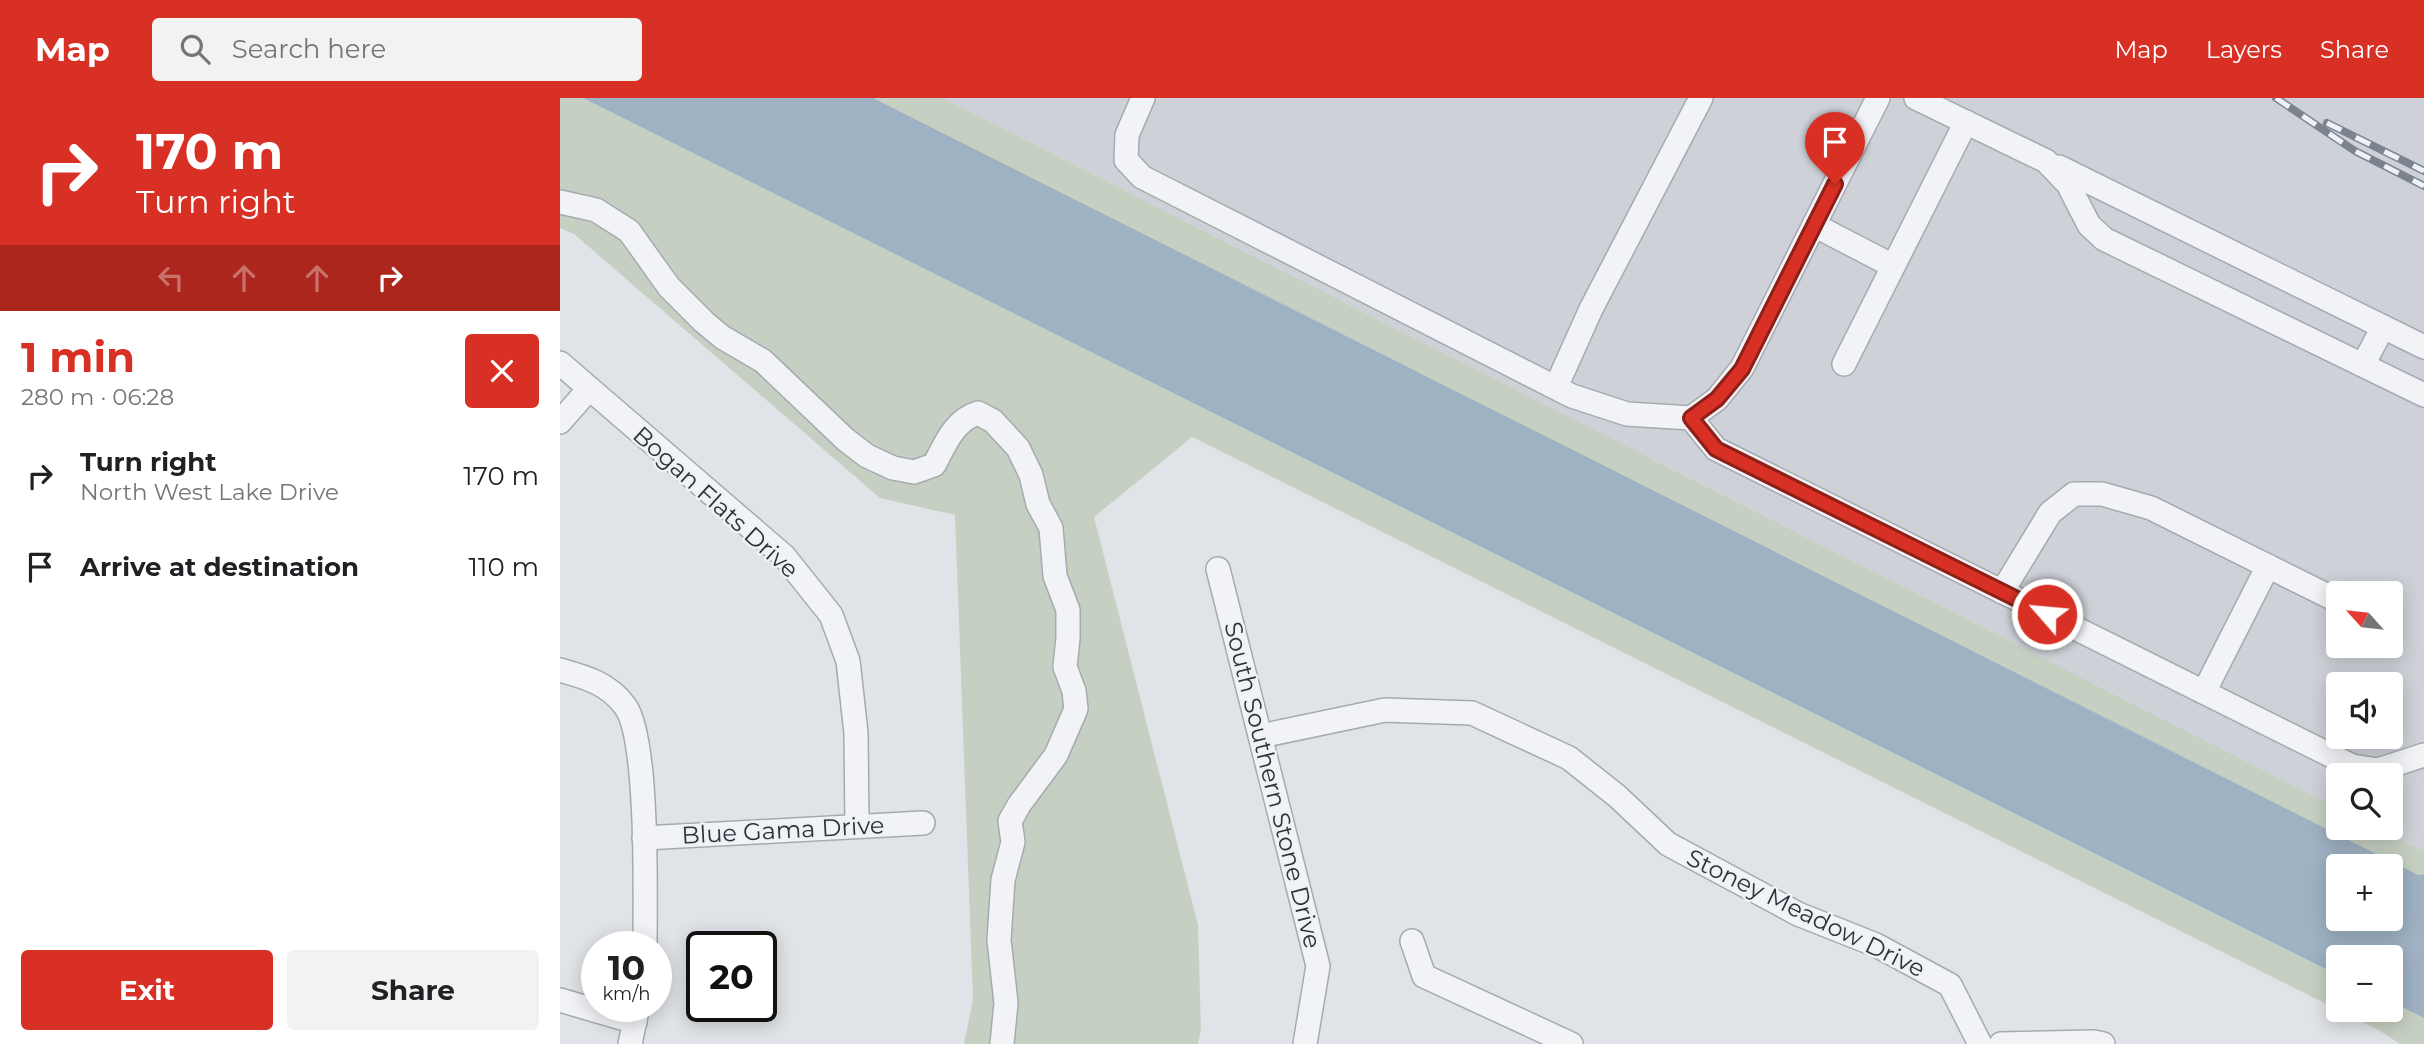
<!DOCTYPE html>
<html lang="en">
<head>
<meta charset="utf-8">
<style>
	body { margin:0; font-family:Montserrat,sans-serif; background:#f2f2f2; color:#202124; height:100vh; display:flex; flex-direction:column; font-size:26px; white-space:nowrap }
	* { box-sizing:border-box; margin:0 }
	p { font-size:23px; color:#757577 }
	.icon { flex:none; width:38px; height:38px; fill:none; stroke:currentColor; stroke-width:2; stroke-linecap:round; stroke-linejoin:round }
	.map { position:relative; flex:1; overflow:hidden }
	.drawer { display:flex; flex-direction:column; background:#fff; width:560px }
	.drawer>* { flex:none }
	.guide { background:#d93025; color:#fff; overflow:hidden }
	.needle { width:46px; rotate:297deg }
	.fabs { position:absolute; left:1766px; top:483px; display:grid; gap:14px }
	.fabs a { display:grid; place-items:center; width:77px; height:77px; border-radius:7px; background:#fff; box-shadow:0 4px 18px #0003; font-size:35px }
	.speed { position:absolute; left:21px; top:833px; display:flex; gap:14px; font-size:35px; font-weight:700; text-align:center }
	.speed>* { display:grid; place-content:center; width:91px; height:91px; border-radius:50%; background:#fff; box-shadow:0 4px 18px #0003; line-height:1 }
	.speed small { font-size:18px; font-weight:400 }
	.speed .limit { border:4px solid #111; border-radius:10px; background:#fff; color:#111 }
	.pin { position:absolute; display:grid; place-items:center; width:60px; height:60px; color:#fff; margin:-72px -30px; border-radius:50% 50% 50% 0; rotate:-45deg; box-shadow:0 0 7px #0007 }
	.pin .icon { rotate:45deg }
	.me { position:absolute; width:77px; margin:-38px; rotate:297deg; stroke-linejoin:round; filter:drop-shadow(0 0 5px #0008) }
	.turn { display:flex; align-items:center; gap:24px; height:147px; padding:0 21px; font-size:32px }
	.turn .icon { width:91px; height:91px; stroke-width:2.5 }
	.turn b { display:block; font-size:49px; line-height:60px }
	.lanes { display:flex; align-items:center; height:66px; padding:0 21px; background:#0003; justify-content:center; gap:35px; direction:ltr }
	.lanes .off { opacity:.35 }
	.round { display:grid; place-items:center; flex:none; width:74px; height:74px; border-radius:7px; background:#f2f2f2 }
	.headline { display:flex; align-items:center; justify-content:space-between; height:119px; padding:0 21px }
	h1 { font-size:42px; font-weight:700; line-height:52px; color:#d93025 }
	.action { display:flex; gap:14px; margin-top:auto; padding:14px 21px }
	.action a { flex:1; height:80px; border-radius:7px; background:#d93025; color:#fff; font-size:28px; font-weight:700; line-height:80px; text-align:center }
	.action a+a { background:#f2f2f2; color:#202124 }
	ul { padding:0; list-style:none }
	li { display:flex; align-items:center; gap:21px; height:91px; padding:0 21px }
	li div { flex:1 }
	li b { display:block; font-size:26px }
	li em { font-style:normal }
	header { display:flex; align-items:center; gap:42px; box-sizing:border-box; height:98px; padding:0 35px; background:#d93025; color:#fff }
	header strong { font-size:33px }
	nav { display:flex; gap:38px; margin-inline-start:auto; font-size:24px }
	.search { width:490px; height:63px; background:#f2f2f2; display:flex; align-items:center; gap:18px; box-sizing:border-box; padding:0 24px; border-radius:7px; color:#757577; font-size:26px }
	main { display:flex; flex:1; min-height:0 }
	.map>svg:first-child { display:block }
</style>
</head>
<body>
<header>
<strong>Map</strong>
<div class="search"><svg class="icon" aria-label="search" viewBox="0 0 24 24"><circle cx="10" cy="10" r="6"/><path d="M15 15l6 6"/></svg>Search here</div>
<nav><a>Map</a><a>Layers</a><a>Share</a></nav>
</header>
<main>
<section class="drawer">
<div class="guide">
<div class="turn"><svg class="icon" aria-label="right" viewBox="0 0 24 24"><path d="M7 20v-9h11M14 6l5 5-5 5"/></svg><div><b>170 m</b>Turn right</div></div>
<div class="lanes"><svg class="icon off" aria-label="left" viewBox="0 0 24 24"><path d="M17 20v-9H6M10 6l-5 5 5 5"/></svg><svg class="icon off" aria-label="ahead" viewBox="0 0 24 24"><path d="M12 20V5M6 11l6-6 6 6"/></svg><svg class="icon off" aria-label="ahead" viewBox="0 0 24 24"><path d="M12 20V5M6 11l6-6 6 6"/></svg><svg class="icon" aria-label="right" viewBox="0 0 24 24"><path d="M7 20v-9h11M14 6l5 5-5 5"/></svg></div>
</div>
<div class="headline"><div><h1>1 min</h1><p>280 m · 06:28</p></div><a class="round" style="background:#d93025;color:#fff"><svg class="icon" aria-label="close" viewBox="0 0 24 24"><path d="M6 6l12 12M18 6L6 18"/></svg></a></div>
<ul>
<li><svg class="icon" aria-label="right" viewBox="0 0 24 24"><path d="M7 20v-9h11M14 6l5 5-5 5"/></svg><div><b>Turn right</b><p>North West Lake Drive</p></div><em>170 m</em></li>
<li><svg class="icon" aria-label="arrive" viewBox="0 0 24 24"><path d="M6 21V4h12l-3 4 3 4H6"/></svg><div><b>Arrive at destination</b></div><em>110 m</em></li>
</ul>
<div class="action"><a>Exit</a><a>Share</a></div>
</section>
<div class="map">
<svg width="1864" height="946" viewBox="0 0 1864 946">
	<rect width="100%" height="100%" fill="#e0e3e7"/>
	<!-- built -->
	<path fill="#ced2d8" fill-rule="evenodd" d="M383,0H1864V749L1862,752L1818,730H1830V677H1778V710ZM1778,495H1830V548H1778ZM1778,586H1830V639H1778Z"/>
	<!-- green -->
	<path fill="#c6d0c2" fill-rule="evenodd" d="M0,0H383L1778,710V730H1818L1862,752L1864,749V946H1840L1820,933L1778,912H1830V859H1778V912L632,339L534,419L638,827L641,931L638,946H404L413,902L395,417L320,400L14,136L0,130ZM1778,768H1830V821H1778Z"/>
	<!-- water -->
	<path fill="#9fb2c3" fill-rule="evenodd" d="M23,0H313L1858,777L1864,776V920L1831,903L1830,859H1778V877ZM1778,768H1830V821H1778Z"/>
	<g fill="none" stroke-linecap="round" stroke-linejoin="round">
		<defs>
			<g id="minor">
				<polyline points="583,0 567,37 566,62 582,79 1012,298 1067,316 1131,320 1156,351 1792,668 1818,672 1864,657"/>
				<polyline points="1356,0 1486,63 1508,86 1529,127 1544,141 1864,297"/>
				<polyline points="1499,69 1864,249"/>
				<path d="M0,104L36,112L69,133L109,189L144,224L162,239L203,263L286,342L307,358L333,370L354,374L374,367C385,347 394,322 418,315L433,323L458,350L471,377L478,406L491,430L495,478L508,512V540L505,569L514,593L516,611L496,657L459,707L450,723L453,744L443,782L439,842L446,905L442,946"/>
				<polyline points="1254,127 1333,168"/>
				<polyline points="0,265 224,458 271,517 288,563 296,635 297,728"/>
				<polyline points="1284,266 1406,24"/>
				<polyline points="1803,267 1823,229"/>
				<polyline points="996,289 1031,211 1141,0"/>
				<polyline points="1131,320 1157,301 1182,270 1318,0"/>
				<polyline points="0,324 29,291"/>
				<polyline points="658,471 758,868 745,946"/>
				<polyline points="1442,494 1490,415 1514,396 1542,396 1591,410 1778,503"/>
				<path d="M0,572C25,579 48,585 65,608C89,640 85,802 85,849"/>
				<polyline points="1644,594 1708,468"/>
				<polyline points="701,638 825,612 912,615 1009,660 1057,698 1108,746 1238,816 1316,847 1390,887 1420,946"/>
				<polyline points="84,740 363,725"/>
				<polyline points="852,843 864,878 1011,946"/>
				<polyline points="0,902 75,924"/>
				<polyline points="70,946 78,908"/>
				<polyline points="1441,946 1534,944 1543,946"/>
			</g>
		</defs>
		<!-- minor casing -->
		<use href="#minor" stroke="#a6aab0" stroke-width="26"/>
		<!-- minor -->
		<use href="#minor" stroke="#f2f3f6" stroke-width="23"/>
		<defs>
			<g id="rail">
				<polyline points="1716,0 1795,53 1864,88"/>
				<polyline points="1767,25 1864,73"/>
			</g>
		</defs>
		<!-- rail casing -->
		<use href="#rail" stroke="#7b838f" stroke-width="8"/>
		<!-- rail -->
		<use href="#rail" stroke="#eff2f5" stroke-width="5" stroke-dasharray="16" stroke-linecap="butt"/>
	</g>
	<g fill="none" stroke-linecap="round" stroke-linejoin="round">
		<defs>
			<polyline id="route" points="1275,86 1182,271 1157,301 1131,320 1156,351 1487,516"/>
		</defs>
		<!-- route casing -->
		<use href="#route" stroke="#8d1f18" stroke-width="18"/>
		<!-- route -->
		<use href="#route" stroke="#d93025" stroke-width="12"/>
	</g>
	<g text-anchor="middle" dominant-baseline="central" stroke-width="5" stroke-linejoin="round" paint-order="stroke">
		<!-- street labels -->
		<g font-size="24" fill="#2a323c" stroke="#eff2f5">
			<text transform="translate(156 404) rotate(42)">Bogan Flats Drive</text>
			<text transform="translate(713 687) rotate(76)">South Southern Stone Drive</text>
			<text transform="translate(223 732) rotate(-3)">Blue Gama Drive</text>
			<text transform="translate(1246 815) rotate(26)">Stoney Meadow Drive</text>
		</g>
	</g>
</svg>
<div class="fabs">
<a><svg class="needle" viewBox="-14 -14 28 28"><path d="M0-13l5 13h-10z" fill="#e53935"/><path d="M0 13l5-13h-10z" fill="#757577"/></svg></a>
<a><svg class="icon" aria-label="sound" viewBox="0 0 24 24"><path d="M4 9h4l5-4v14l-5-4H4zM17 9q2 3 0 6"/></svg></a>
<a><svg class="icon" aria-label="search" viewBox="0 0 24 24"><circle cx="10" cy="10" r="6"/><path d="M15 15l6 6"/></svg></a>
<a>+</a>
<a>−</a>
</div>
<div class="speed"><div>10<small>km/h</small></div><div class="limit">20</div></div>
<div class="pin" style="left:1275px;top:86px;background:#d93025"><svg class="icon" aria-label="arrive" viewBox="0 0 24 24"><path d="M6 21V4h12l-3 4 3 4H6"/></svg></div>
<svg class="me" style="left:1487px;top:516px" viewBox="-20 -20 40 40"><circle r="17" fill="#d93025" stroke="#fff" stroke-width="3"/><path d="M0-11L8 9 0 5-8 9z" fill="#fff"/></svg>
</div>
</main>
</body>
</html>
